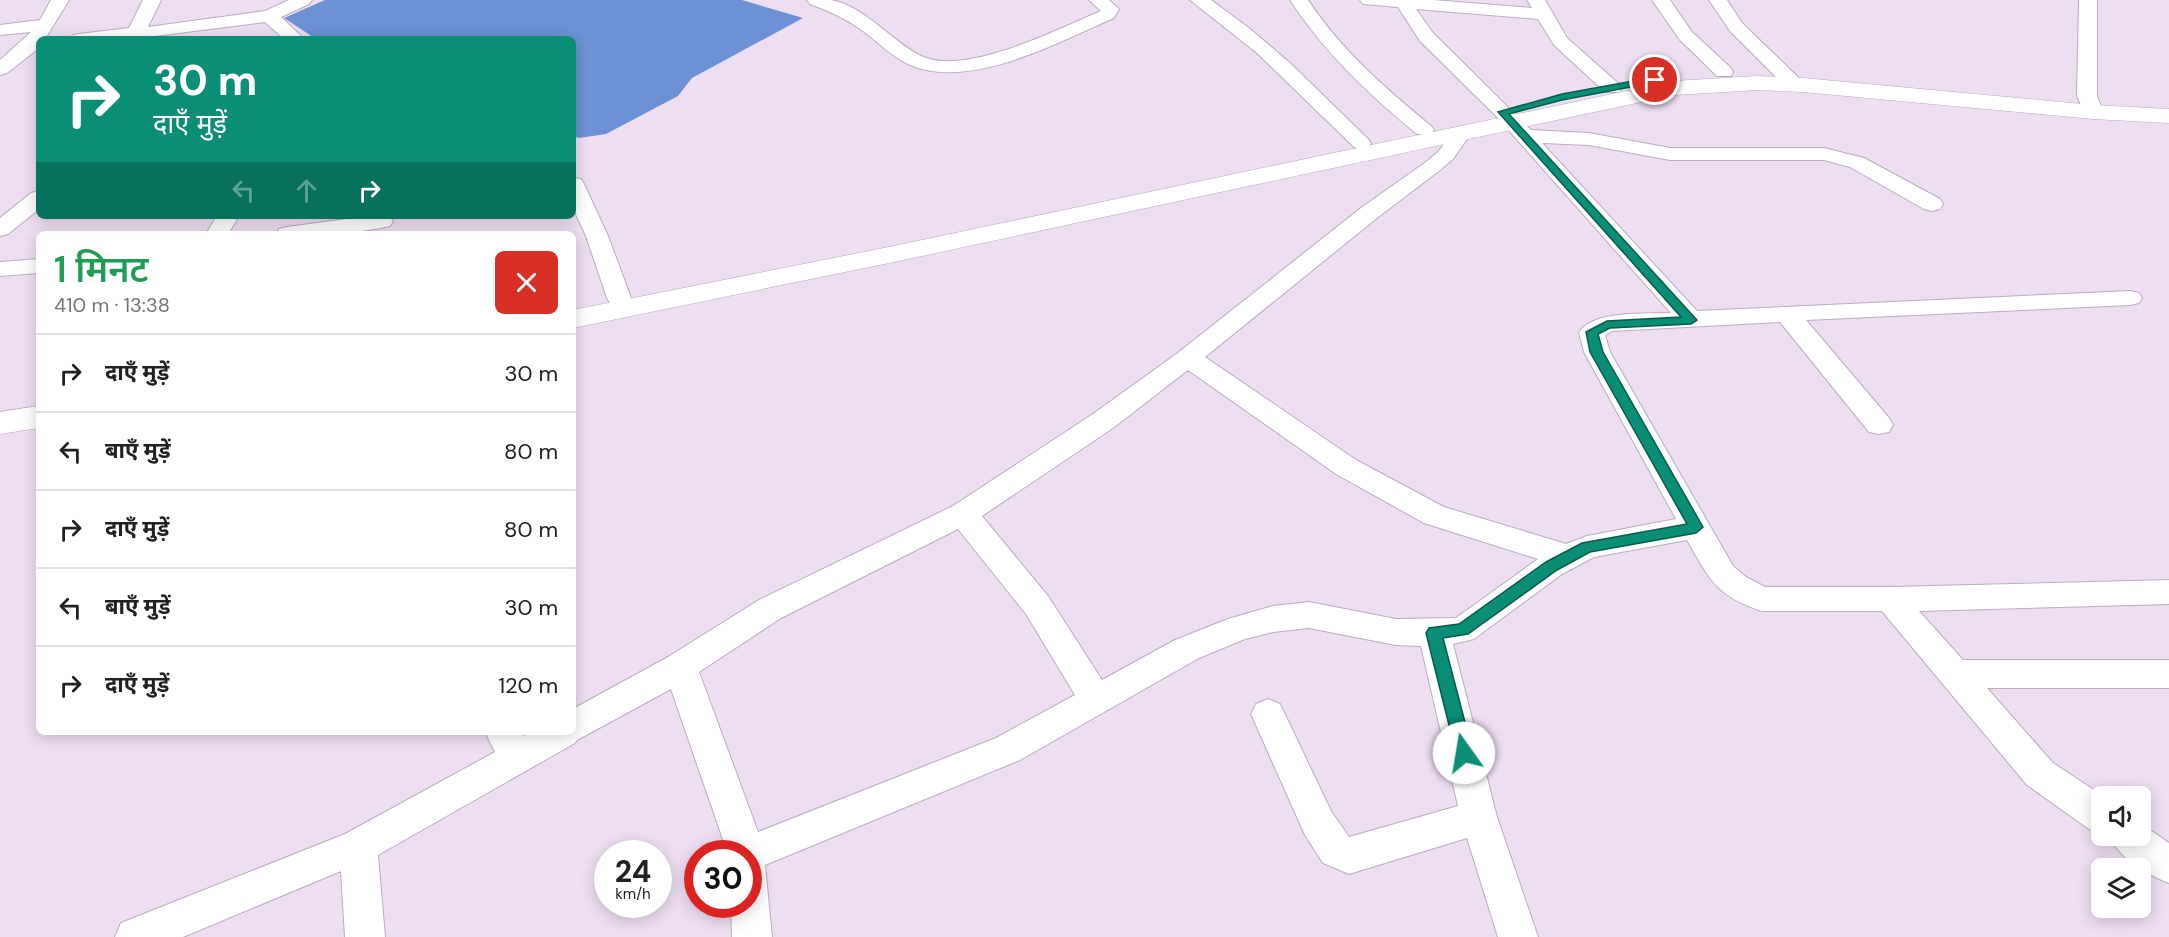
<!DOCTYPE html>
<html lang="hi">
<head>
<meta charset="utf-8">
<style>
	body { margin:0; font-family:"DM Sans","Noto Sans Devanagari",sans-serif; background:#f6f6f6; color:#202124; height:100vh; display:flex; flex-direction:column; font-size:22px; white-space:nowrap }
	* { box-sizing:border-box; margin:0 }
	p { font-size:20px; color:#757577 }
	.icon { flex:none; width:33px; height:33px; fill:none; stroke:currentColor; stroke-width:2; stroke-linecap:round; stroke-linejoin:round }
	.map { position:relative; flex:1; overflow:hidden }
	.details { position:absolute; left:36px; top:231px; width:540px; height:504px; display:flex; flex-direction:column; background:#fff; border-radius:9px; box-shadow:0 3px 15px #0003 }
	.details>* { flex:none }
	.banner { position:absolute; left:36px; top:36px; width:540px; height:183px; border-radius:9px; box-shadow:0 3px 15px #0003; background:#0a8e76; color:#fff; overflow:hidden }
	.buttons { position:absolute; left:2091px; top:786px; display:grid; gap:12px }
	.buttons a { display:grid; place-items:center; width:60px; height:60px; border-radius:9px; background:#fff; box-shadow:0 3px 15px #0003; font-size:30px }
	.speed { position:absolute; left:594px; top:840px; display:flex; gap:12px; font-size:30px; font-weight:700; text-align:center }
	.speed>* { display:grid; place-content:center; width:78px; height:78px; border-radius:50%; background:#fff; box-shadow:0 3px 15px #0003; line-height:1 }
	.speed small { font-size:15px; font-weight:400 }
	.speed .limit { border:9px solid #d22; background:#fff; color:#111 }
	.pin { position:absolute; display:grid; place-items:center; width:51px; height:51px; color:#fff; margin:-26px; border:3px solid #fff; border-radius:50%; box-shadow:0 2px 6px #0007 }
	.me { position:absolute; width:66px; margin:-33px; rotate:347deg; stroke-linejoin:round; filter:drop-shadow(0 0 4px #0008) }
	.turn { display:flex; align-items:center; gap:21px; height:126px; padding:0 18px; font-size:27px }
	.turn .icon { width:78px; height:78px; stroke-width:2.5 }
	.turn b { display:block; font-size:42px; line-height:51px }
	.lanes { display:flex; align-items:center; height:57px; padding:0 18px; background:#0003; justify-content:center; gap:30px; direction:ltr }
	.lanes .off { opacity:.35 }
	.round { display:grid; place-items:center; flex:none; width:63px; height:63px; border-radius:9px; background:#f6f6f6 }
	.overview { display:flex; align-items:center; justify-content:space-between; height:102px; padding:0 18px }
	h1 { font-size:36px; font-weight:600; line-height:45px; color:#1e9e55 }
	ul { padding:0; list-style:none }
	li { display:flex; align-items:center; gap:18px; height:78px; padding:0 18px; border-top:2px solid #e0e0e0 }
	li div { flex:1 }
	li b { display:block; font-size:22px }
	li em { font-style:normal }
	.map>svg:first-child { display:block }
</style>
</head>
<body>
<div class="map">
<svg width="2169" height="937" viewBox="0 0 2169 937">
	<rect width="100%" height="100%" fill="#eedef2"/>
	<!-- water -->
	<polygon fill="#6c92d5" points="325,0 742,0 803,18 692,78 678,96 606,134 579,138 573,136 573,39 316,39 284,18"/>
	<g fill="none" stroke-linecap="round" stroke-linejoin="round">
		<defs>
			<g id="minor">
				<polygon points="51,0 69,0 45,39 39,39 39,48 7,73 0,75 0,60 31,32 0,35 0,25 40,20"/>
				<polygon points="143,0 161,0 148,27 265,11 289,0 312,0 309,4 281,17 304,39 284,39 265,22 131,39 70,39 73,35 79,34 129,28"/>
				<path d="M807,0C815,0 823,0 831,0C865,6 891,41 921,56C965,77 1058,29 1101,11L1089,0H1109L1119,9L1114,18C1058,42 968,92 908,64C891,56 878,42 863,31C847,19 829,11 810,4Z"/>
				<polygon points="1190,0 1211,0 1249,28 1290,63 1368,139 1371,143 1368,147 1361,149 1354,147 1257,53"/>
				<path d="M1290,0H1308C1341,50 1385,88 1431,126L1434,130L1431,134H1417C1368,94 1325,53 1290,0Z"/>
				<path d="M1360,0H1433L1532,8L1527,0H1545L1567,38L1619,84L1622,88L1619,92H1605L1554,45L1538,19L1416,9L1433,33L1531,130L1589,133L1670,148H1824L1864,158L1940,199L1943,204L1940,209L1932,211L1924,209L1850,167L1824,160H1670L1589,145L1542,143L1697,311L2130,291L2139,293L2142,298L2139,303L2130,305L1806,320L1889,418L1893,425L1889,432L1879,434L1869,432L1780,322L1612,331L1605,335L1610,352L1733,566L1746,577L1765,587H1890L2169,580V604L1919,611L1963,660H2169V688H1987L2053,763L2103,796L2102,834L2089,829L2027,785L1882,611H1762C1716,596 1710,580 1687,540L1594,557L1562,574L1474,639L1453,644L1497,817L1538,937H1498L1467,838L1349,874L1323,863L1305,835L1251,714L1256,704L1268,699L1280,704L1331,811L1349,837L1458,806L1421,646L1396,645L1309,628L1273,632L1245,639L1199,658L1020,760L765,865L772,937H732L731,904H748V854H728L671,689L577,740L575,743L378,855L385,937H345L341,871L183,937H115L121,923L345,834L495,752L485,732H521L523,736L531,732H573V709L668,657L759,600L953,506L1093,414L1179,352L1361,208L1426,162L1439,151L1455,128H1469L1472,132L1453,159L1440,170L1377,218L1205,357L1356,460L1444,507L1566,544L1587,536L1676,519L1584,352L1579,332C1594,310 1646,314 1671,313L1496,116L1420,41L1398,7L1363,4ZM1188,370L1336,474L1424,523L1538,559L1456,618L1396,619L1309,602L1273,606L1228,619L1175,640L1102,680L1048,596L982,516L1113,428ZM958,529L1026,614L1075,695L996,738L758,832L699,672L781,618Z"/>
				<polygon points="1652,0 1670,0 1692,32 1731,68 1733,72 1731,76 1717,76 1680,40"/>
				<polygon points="1709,0 1727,0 1742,23 1801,80 1804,84 1801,88 1787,88 1730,31"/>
				<polygon points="2079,0 2097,0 2097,96 2103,112 2100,116 2086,116 2077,96"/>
				<polygon points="573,178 581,179 584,184 608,236 631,298 628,303 619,305 610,303 607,298 586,236 573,208"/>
				<polygon points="39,191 39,209 8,234 0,236 0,218 31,193"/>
				<polygon points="217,216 239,216 228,234 206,234"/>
				<path d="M369,216H389L393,221L390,226C352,235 314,234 276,234L279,229L287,227Z"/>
				<polygon points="39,259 39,273 0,276 0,262"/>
				<path d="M2140,823L2169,843V883C2148,875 2117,857 2110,836H2140Z"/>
			</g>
			<g id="major">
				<polygon points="1757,76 1803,78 2093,105 2169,109 2169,123 2093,119 1803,92 1757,90 1674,95 889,263 573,328 573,310 889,247 1674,81"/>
				<polygon points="39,406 39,428 0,434 0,412"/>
			</g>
		</defs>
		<!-- minor casing -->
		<use href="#minor" stroke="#bbacbf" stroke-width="2"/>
		<!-- major casing -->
		<use href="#major" stroke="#bbacbf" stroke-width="1"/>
		<!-- minor -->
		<use href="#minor" fill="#fff" fill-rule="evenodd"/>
		<!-- major -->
		<use href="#major" fill="#fff" fill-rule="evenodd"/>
	</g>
	<!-- route -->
	<polygon fill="#0a8e76" stroke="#065c4d" stroke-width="1.5" points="1655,77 1658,78 1658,82 1562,100 1509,114 1697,320 1691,324 1610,328 1598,334 1603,352 1703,527 1696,533 1590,552 1557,570 1468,634 1443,638 1473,753 1470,758 1464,760 1458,758 1456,753 1426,633 1429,628 1459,624 1546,562 1582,543 1687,524 1590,352 1586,332 1607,321 1681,317 1498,112 1562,94"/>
</svg>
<div class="buttons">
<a><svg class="icon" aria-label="sound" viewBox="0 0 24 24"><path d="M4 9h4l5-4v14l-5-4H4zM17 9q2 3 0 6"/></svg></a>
<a><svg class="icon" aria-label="layers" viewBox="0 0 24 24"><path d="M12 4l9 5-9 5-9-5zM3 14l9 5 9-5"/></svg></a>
</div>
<div class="speed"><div>24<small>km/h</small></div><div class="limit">30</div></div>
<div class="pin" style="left:1655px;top:80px;background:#d93025"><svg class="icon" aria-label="arrive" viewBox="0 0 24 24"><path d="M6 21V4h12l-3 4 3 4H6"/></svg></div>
<svg class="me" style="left:1464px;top:753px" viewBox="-20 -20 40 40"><circle r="19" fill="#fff"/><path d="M0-13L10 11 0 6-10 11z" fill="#0a8e76"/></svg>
<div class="banner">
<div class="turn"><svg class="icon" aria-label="right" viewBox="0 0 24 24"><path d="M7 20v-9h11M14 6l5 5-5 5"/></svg><div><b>30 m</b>दाएँ मुड़ें</div></div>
<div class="lanes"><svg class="icon off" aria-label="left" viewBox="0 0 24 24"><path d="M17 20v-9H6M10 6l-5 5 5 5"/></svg><svg class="icon off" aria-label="ahead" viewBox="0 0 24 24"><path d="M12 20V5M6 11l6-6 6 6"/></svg><svg class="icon" aria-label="right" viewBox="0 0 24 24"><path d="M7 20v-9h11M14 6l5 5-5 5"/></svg></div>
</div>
<section class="details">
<div class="overview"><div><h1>1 मिनट</h1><p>410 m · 13:38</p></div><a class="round" style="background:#d93025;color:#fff"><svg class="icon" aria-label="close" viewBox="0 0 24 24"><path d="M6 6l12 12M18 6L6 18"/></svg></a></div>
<ul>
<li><svg class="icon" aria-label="right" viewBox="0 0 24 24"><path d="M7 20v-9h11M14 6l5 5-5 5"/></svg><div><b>दाएँ मुड़ें</b></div><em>30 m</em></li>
<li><svg class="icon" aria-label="left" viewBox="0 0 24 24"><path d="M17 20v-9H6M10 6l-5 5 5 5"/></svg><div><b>बाएँ मुड़ें</b></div><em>80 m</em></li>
<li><svg class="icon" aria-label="right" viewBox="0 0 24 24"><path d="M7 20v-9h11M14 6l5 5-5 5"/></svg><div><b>दाएँ मुड़ें</b></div><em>80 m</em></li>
<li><svg class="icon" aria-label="left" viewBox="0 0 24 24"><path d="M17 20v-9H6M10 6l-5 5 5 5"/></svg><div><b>बाएँ मुड़ें</b></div><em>30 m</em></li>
<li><svg class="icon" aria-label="right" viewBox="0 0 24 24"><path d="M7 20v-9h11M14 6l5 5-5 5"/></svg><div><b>दाएँ मुड़ें</b></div><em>120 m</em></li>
</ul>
</section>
</div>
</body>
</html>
